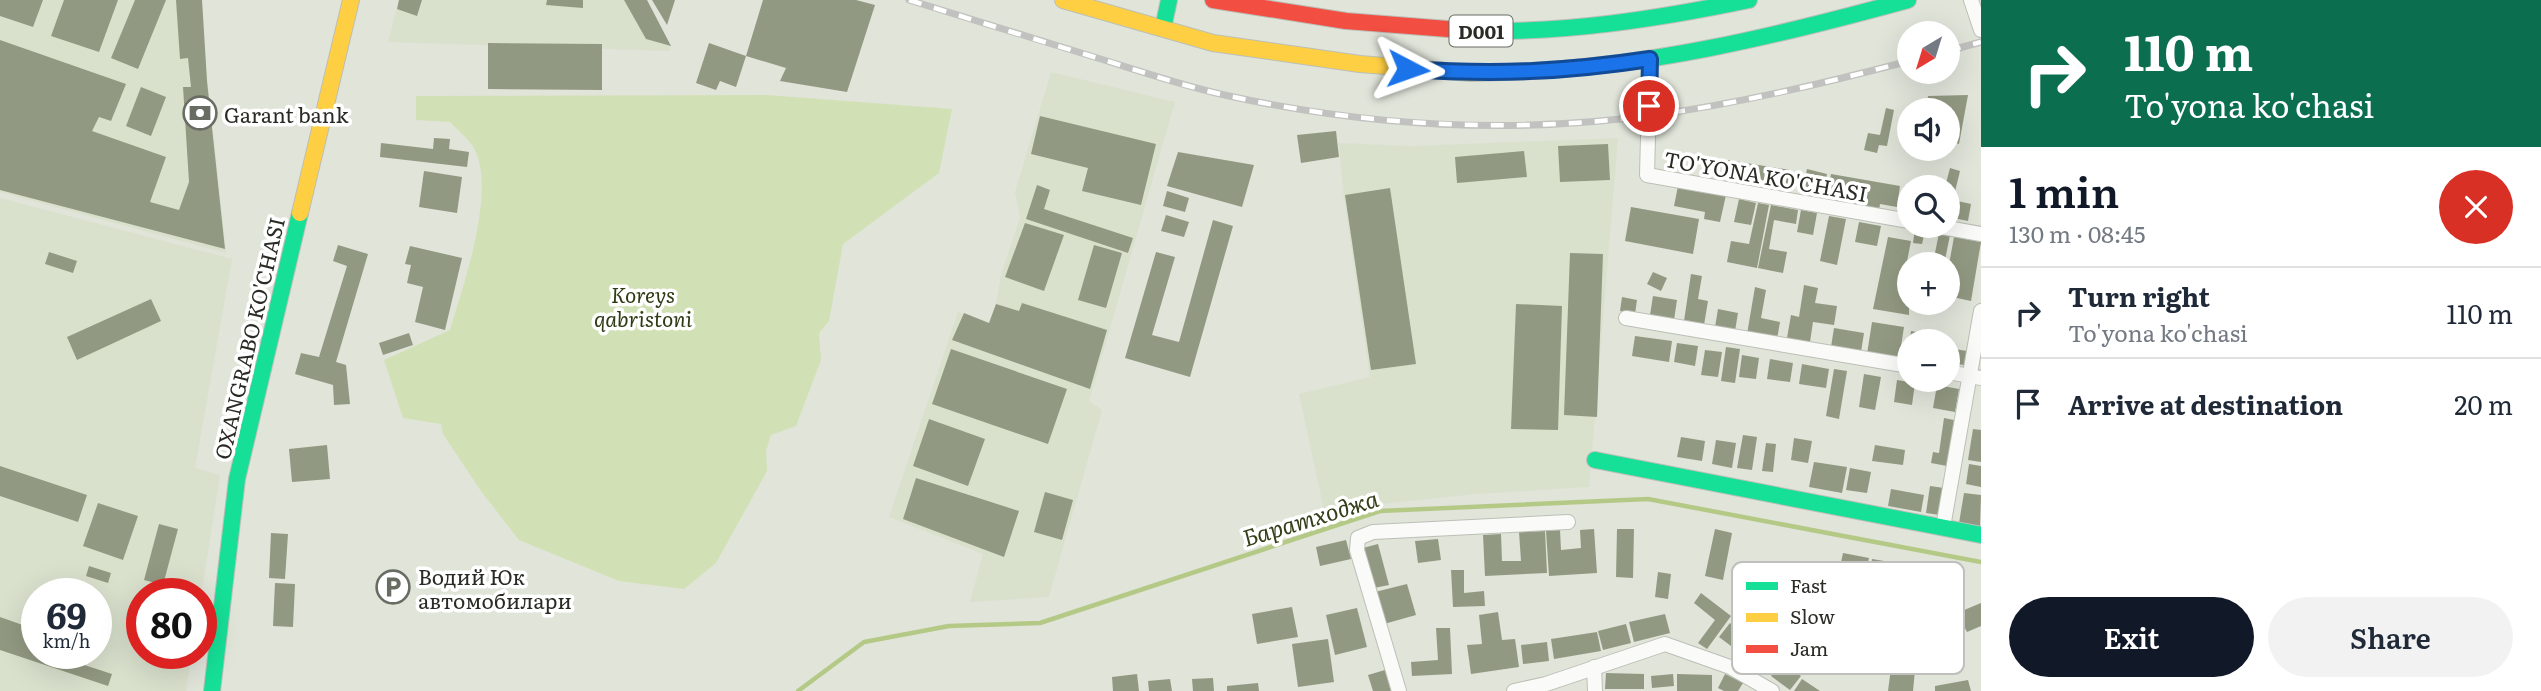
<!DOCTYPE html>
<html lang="en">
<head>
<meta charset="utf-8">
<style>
	body { margin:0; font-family:Literata,serif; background:#f2f2f3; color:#1f2937; height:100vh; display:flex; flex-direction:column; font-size:26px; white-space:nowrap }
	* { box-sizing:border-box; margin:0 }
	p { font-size:23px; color:#747a83 }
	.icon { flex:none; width:38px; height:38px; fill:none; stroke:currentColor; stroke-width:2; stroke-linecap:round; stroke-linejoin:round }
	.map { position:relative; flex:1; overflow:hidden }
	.panel { display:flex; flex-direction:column; background:#fff; width:560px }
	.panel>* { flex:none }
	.hud { background:#0b6e4f; color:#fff; overflow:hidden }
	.needle { width:46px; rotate:218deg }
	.controls { position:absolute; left:1897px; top:21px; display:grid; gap:14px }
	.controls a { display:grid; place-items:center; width:63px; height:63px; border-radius:50%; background:#fff; box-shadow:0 7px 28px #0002; font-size:35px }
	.speed { position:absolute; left:21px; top:578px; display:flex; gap:14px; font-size:35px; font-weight:700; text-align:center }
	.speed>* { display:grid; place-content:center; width:91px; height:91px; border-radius:50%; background:#fff; box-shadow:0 7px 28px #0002; line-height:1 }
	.speed small { font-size:18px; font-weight:400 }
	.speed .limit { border:10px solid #d22; background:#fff; color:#111 }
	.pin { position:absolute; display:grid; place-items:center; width:60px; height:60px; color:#fff; margin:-30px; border:4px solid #fff; border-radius:50%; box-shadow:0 2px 7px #0007 }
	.me { position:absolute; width:77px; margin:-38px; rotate:94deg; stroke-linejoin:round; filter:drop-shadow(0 0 5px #0008) }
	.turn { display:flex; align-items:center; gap:24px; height:147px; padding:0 28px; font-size:32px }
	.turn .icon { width:91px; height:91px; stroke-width:2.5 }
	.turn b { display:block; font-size:49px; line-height:60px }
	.round { display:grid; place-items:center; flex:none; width:74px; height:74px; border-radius:37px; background:#f2f2f3 }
	.summary { display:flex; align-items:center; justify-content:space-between; height:119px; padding:0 28px }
	h1 { font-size:42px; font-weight:600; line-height:52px; color:#111827 }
	.primary-button { display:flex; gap:14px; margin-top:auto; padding:14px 28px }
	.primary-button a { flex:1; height:80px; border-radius:42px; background:#111827; color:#fff; font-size:28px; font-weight:600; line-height:80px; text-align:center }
	.primary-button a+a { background:#f2f2f3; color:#1f2937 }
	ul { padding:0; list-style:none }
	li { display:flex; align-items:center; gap:21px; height:91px; padding:0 28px; border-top:2px solid #e0e1e3 }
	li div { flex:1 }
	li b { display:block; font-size:26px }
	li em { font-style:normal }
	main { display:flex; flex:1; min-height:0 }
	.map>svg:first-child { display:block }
</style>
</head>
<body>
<main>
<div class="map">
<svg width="1981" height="691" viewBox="0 0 1981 691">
	<rect width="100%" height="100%" fill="#e0e4d9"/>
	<!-- built -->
	<g fill="#d9e1cd" fill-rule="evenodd">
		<polygon points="0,0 202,0 207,75 226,253 0,192"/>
		<polygon points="399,0 647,0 671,46 669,51 388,42"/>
		<polygon points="1051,72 1175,102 1089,401 1102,410 1049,597 970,602 983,554 889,517 958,312 989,323 996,304 1001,275 1020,218 1015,192"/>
		<polygon points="1618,138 1589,487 1476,494 1324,510 1299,394 1370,377 1343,190 1339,143 1411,146"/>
		<path d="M0,198L232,259L195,468L220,475L201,597V593H142V653H192L186,691H0ZM37,593H96V653H37Z"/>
	</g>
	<!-- green -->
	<path fill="#d2e1b5" d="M767,95L952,109L939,173L843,244L829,321L819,333L821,360L796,426L771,435L766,451L767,471L716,563L684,589L619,581L519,540L481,491L443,434L441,424L403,418L384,360L450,330C463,286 499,185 472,145C466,137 457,129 450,122L416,120V96Z"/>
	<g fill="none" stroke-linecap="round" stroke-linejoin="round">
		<!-- stream -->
		<polyline stroke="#b5c987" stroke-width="4.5" points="798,691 864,642 949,626 1040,623 1380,511 1648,499 1981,562"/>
	</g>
	<!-- building -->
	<g fill="#929982">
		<polygon points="0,0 43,0 33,27 0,16"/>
		<polygon points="64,0 118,0 99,52 51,36"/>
		<polygon points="135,0 166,0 138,69 111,58"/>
		<polygon points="176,0 202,0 207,81 225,249 0,190 0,40 126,84 111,121 99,117 92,131 166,157 150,202 179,210 189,182 183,87 191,87 188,58 180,59"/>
		<polygon points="399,0 422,0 417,16 397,9"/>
		<polygon points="547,0 583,0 583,8 546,5"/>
		<polygon points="624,0 647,0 671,46 646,39"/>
		<polygon points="652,0 675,0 667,25"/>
		<polygon points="763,0 856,0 875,5 847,92 780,81 786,68 746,56"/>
		<polygon points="488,43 602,44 602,90 488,89"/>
		<polygon points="709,43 746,56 736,87 720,81 716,90 696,83"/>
		<polygon points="141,87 166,97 151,136 126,126"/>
		<polygon points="1968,95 1959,144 1948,140 1948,110 1926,110 1928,96"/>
		<polygon points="1886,108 1894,110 1887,146 1879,145 1877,153 1864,150 1868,133 1880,135"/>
		<polygon points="1040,116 1156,144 1141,205 1082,191 1088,168 1031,154"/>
		<polygon points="1336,131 1339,157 1301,163 1297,135"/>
		<polygon points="434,138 450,139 449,149 469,152 467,167 380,157 381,143 433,149"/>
		<polygon points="1608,144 1610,180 1560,182 1558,146"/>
		<polygon points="1524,151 1527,177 1457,183 1455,157"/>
		<polygon points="1178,152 1254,165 1242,207 1167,186"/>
		<polygon points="1728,160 1790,170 1787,189 1725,179"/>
		<polygon points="1950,168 1960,171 1953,200 1971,204 1968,221 1948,217 1948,187 1945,187"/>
		<polygon points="1807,169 1827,174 1822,198 1802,193"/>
		<polygon points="424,171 462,177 457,213 419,207"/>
		<polygon points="1831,174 1900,186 1897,207 1880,204 1879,210 1826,200"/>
		<polygon points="1037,185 1050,190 1044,209 1133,238 1128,253 1026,219"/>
		<polygon points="1678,186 1726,195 1720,222 1704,219 1705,212 1674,206"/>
		<polygon points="1390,188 1416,364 1371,370 1345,195"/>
		<polygon points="1167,191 1189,198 1185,212 1163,206"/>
		<polygon points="1739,199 1756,203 1751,225 1734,222"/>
		<polygon points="1758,203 1769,205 1757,268 1727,262 1731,241 1749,244"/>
		<polygon points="1771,205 1798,210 1796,224 1774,220 1769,249 1787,252 1783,273 1758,268"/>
		<polygon points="1631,207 1699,219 1693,254 1625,241"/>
		<polygon points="1801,210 1817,213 1813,235 1797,232"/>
		<polygon points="1166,215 1189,222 1184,237 1161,231"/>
		<polygon points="1829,216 1846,219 1837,265 1820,261"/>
		<polygon points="1213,220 1233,226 1190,377 1125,358 1156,252 1175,257 1152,335 1179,342"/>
		<polygon points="1859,222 1881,226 1877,246 1855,242"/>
		<polygon points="1025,223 1064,235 1044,291 1005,277"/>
		<polygon points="1915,229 1925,231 1922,244 1913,243"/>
		<polygon points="1939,233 1950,235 1945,260 1934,258"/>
		<polygon points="1888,237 1911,241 1901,292 1909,294 1909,315 1873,309"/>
		<polygon points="1954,237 1981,242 1971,301 1948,296 1948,270"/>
		<polygon points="338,245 368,254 336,362 346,365 350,404 334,405 333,385 295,374 301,353 319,357 347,266 333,261"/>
		<polygon points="1094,245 1122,253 1106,308 1078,300"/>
		<polygon points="410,246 462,258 445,330 415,322 423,287 407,283 411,265 405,264"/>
		<polygon points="49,252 77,261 73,273 45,264"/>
		<polygon points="1570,253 1603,254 1597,417 1564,415"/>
		<polygon points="1653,272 1667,278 1661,291 1647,284"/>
		<polygon points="1691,274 1702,276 1698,299 1708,301 1704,325 1684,321"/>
		<polygon points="1804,285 1818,288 1815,303 1837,306 1834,325 1813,322 1810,342 1787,338 1791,315 1799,317"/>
		<polygon points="1755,287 1766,290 1761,318 1780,322 1777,339 1747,334"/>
		<polygon points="1653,296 1677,300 1674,320 1650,315"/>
		<polygon points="1622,297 1637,300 1635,314 1620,311"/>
		<polygon points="151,299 161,321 77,360 67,337"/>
		<polygon points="1022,303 1107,330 1090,389 952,340 964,313 989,323 996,304 1019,311"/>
		<polygon points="1516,304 1562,306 1558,430 1511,429"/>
		<polygon points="1718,309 1738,313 1735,331 1715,327"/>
		<polygon points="1872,322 1904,327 1899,359 1867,354"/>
		<polygon points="1834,328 1864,333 1861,352 1831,347"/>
		<polygon points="1911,331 1934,335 1933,341 1910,341"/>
		<polygon points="409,333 413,345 383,355 379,343"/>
		<polygon points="1635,336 1672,341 1669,362 1632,356"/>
		<polygon points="1677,343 1698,346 1695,366 1674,362"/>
		<polygon points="1726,347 1740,349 1735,383 1721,381"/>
		<polygon points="1948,348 1967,351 1964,365 1948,363"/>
		<polygon points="951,349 1067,389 1048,444 932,404"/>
		<polygon points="1705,350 1722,352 1718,377 1701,375"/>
		<polygon points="1742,355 1759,358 1756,379 1739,377"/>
		<polygon points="1770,359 1793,363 1790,382 1767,379"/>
		<polygon points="1802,364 1829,369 1826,388 1799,384"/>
		<polygon points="1834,369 1847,371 1839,419 1826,416"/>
		<polygon points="1864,374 1881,377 1875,410 1859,407"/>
		<polygon points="1897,380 1915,383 1912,405 1894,402"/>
		<polygon points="1937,385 1959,389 1955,412 1933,408"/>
		<polygon points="1944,418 1954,420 1947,466 1931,463 1933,452 1939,453"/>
		<polygon points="929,419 985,439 968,486 913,466"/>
		<polygon points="1973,429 1981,430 1981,462 1968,460"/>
		<polygon points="1743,435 1757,437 1752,470 1737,468"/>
		<polygon points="1681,437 1705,441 1702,461 1677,457"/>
		<polygon points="1794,438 1812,441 1808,463 1791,460"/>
		<polygon points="1716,440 1736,443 1732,468 1712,464"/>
		<polygon points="1766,443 1776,444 1773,472 1762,471"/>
		<polygon points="327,445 330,479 292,482 289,449"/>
		<polygon points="1875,445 1905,450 1903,465 1872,461"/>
		<polygon points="1814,462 1847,467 1842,493 1809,487"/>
		<polygon points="1969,464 1981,466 1981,487 1966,484"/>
		<polygon points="0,466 87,495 78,522 0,496"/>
		<polygon points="1850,468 1871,472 1867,493 1846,490"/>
		<polygon points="916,478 1019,511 1004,557 903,519"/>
		<polygon points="1930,486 1944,488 1940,515 1926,513"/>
		<polygon points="1891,489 1924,495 1921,512 1888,506"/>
		<polygon points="1045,492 1073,500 1062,540 1034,532"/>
		<polygon points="1964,493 1981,495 1980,527 1959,523"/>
		<polygon points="98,503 138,516 123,560 83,546"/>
		<polygon points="159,524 178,529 163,585 144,580"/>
		<polygon points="1594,529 1597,573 1549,576 1546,531 1560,530 1561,550 1581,548 1580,530"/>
		<polygon points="1617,529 1634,529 1633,578 1616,577"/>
		<polygon points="1715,529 1732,533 1723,580 1705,576"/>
		<polygon points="1545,531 1547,573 1485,576 1483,535 1501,534 1502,561 1521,561 1519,532"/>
		<polygon points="271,533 288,534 285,579 269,578"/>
		<polygon points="1438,539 1441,560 1418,563 1415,541"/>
		<polygon points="1346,540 1351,559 1320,566 1316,547"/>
		<polygon points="1378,544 1389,585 1374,588 1363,548"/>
		<polygon points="1843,553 1869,558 1865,577 1839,572"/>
		<polygon points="1872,559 1928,568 1923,629 1902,627 1906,581 1869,578"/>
		<polygon points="89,566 111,573 108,583 86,576"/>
		<polygon points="1451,570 1464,570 1464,593 1484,591 1485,606 1453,607"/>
		<polygon points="1658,572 1671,574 1668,599 1655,597"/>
		<polygon points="275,583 295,584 293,627 273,626"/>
		<polygon points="1407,584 1416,615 1384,624 1375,592"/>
		<polygon points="1701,593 1731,616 1707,649 1698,643 1715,620 1694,603"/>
		<polygon points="1981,603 1981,626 1967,632 1957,613"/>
		<polygon points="1292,607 1298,637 1257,644 1252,614"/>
		<polygon points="1357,608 1367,647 1335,655 1326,615"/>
		<polygon points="1498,612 1502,640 1515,639 1519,667 1471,674 1467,645 1482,644 1479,615"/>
		<polygon points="1665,614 1670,633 1634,642 1629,622"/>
		<polygon points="0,617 37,630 37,653 71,653 69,660 112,674 108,686 0,650"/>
		<polygon points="1730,623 1749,638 1739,652 1719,637"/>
		<polygon points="1626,624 1631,643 1603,650 1598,631"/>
		<polygon points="1436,628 1450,628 1452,674 1412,676 1411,662 1438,660"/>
		<polygon points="1597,632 1601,651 1554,659 1551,639"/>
		<polygon points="1328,639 1334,682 1298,687 1292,644"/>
		<polygon points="1547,642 1549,661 1523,664 1521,645"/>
		<polygon points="1781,662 1801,676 1790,690 1771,676"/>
		<polygon points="1891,668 1915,670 1913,691 1888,691"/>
		<polygon points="1385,670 1391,691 1373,691 1368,675"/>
		<polygon points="1606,673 1644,674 1644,689 1605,689"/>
		<polygon points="1137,674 1139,691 1113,691 1112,677"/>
		<polygon points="1673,674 1674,686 1652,688 1651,676"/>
		<polygon points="1677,674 1712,675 1712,691 1677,691"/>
		<polygon points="1725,674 1743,683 1738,691 1724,691 1718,688"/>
		<polygon points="1213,678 1214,691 1193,691 1192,679"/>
		<polygon points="1170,679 1172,691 1149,691 1148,681"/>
		<polygon points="1802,679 1820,691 1794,691"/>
		<polygon points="1968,680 1971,691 1935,691 1935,686"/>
		<polygon points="1258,683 1259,691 1227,691 1227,686"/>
	</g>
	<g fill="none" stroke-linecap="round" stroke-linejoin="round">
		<defs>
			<g id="street">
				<polyline points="1971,0 1981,30"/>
				<polyline points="1650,59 1647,175 1909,221"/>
				<polyline points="1936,226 1981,234"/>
				<polyline points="1626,318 1909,366"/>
				<polyline points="1948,372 1981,378"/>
				<polyline points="1943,527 1981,311"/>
				<polyline points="1594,667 1595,691"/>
				<polyline points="1399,691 1357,550 1358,538 1373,532 1568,522"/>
				<polyline points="1514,691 1546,684 1665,644 1730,667 1772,691"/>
			</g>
			<g id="fast">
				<polyline points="1163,28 1169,0"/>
				<path d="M1473,31C1566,33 1658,19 1749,0"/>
				<path d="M1505,72C1641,69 1777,36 1908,0"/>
				<polyline points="1595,460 1981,535"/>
				<polyline points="212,691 237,479 300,213"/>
			</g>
			<g id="slow">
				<polyline points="1063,0 1213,43 1360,64 1471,73 1505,72"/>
				<polyline points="300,213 351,0"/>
			</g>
			<polyline id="jam" points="1213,0 1346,21 1473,31"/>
		</defs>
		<!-- street casing -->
		<use href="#street" stroke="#bcbfb6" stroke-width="16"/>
		<!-- fast casing -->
		<use href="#fast" stroke="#bcbfb6" stroke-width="18"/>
		<!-- slow casing -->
		<use href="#slow" stroke="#bcbfb6" stroke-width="18"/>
		<!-- jam casing -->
		<use href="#jam" stroke="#bcbfb6" stroke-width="18"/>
		<!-- street -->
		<use href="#street" stroke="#fafbf9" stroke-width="14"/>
		<!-- fast -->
		<use href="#fast" stroke="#16e098" stroke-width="16"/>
		<!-- slow -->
		<use href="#slow" stroke="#ffcf43" stroke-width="16"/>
		<!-- jam -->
		<use href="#jam" stroke="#f24e42" stroke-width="16"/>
		<defs>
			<g id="rail">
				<path d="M909,0C970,19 1031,38 1091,56C1137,70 1182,86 1229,96C1368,126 1514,134 1655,115C1741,103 1826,83 1909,61"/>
				<polyline points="1948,51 1981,42"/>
			</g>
		</defs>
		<!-- rail casing -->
		<use href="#rail" stroke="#c1c2bf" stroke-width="7"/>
		<!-- rail -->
		<use href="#rail" stroke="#fff" stroke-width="4.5" stroke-dasharray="13" stroke-linecap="butt"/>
	</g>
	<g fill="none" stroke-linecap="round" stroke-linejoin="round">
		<defs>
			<path id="route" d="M1408,69C1495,75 1564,72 1650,59L1649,106"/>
		</defs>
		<!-- route casing -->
		<use href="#route" stroke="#114b97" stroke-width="18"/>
		<!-- route -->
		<use href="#route" stroke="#1a73e8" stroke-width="12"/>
	</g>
	<!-- icons -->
	<defs>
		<symbol id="bank-ring" viewBox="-11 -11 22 22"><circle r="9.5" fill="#fff" stroke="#696c63" stroke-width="1.5"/><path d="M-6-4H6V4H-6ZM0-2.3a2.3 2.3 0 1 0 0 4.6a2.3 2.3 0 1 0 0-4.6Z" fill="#696c63"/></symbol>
		<symbol id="parking-ring" viewBox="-11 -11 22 22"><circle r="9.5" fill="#fff" stroke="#696c63" stroke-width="1.5"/><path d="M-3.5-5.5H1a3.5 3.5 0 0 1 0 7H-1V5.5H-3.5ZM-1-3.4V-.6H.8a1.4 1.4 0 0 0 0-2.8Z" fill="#696c63"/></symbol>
	</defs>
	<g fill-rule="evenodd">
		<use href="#bank-ring" x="181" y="94" width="38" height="38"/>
		<use href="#parking-ring" x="374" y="568" width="38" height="38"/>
	</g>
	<g text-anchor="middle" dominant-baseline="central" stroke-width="7" stroke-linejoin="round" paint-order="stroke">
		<!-- shield labels -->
		<rect fill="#fff" stroke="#696b66" stroke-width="2" x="1449.5" y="15.5" width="63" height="31" rx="5"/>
		<g font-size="19" font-weight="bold" fill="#292b24">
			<text x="1481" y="31">D001</text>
		</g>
		<!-- poi labels -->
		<g font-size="21" fill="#292b24" stroke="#fff" text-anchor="start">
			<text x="224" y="113">Garant bank</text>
			<text x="418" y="575">Водий Юк<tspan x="418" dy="24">автомобилари</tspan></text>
		</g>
		<!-- street labels -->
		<g font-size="21" fill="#292b24" stroke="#fff">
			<text transform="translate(1766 175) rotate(10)">TO'YONA KO'CHASI</text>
			<text transform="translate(248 338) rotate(-77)">OXANGRABO KO'CHASI</text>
		</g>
		<!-- park labels -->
		<g font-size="21" font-style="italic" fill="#303b15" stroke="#fff">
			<text x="643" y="293">Koreys<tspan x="643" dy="24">qabristoni</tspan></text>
		</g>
		<!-- water labels -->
		<g font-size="23" font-style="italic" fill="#343f19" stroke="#fff">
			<text transform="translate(1310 517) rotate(-17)">Баратходжа</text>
		</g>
	</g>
	<!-- legend -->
	<rect x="1732" y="562" width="232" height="112" rx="10" fill="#fff" stroke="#bfbfbd" stroke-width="2"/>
	<rect x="1746" y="582" width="32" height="8" fill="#16e098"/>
	<rect x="1746" y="613" width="32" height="9" fill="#ffcf43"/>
	<rect x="1746" y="645" width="32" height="8" fill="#f24e42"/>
	<g font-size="19" fill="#292b24">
		<text x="1790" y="593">Fast</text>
		<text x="1790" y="624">Slow</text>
		<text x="1790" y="656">Jam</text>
	</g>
</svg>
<div class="controls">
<a><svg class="needle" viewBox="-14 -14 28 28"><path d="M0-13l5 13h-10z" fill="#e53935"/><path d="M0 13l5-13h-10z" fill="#747a83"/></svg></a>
<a><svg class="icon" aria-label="sound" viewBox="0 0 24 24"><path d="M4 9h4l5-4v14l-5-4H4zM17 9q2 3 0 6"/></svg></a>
<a><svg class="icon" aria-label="search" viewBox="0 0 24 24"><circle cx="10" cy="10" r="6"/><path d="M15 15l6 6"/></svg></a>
<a>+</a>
<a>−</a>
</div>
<div class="speed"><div>69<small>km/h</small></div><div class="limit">80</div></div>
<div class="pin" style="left:1649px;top:106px;background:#d93025"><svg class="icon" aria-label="arrive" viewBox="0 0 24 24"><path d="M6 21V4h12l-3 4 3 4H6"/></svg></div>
<svg class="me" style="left:1408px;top:69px" viewBox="-20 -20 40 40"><path d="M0-17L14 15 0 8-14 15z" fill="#1a73e8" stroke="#fff" stroke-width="4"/></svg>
</div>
<section class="panel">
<div class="hud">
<div class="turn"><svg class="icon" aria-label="right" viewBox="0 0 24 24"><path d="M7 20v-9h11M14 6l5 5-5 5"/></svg><div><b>110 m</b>To'yona ko'chasi</div></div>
</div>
<div class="summary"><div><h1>1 min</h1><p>130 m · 08:45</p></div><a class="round" style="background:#d93025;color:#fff"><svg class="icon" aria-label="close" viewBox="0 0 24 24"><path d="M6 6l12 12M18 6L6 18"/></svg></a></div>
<ul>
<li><svg class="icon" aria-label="right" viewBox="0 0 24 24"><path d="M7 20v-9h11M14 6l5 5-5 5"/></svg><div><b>Turn right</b><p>To'yona ko'chasi</p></div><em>110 m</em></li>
<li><svg class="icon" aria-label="arrive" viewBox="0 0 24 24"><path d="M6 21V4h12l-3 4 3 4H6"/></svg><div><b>Arrive at destination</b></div><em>20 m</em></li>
</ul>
<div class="primary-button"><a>Exit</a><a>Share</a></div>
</section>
</main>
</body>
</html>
